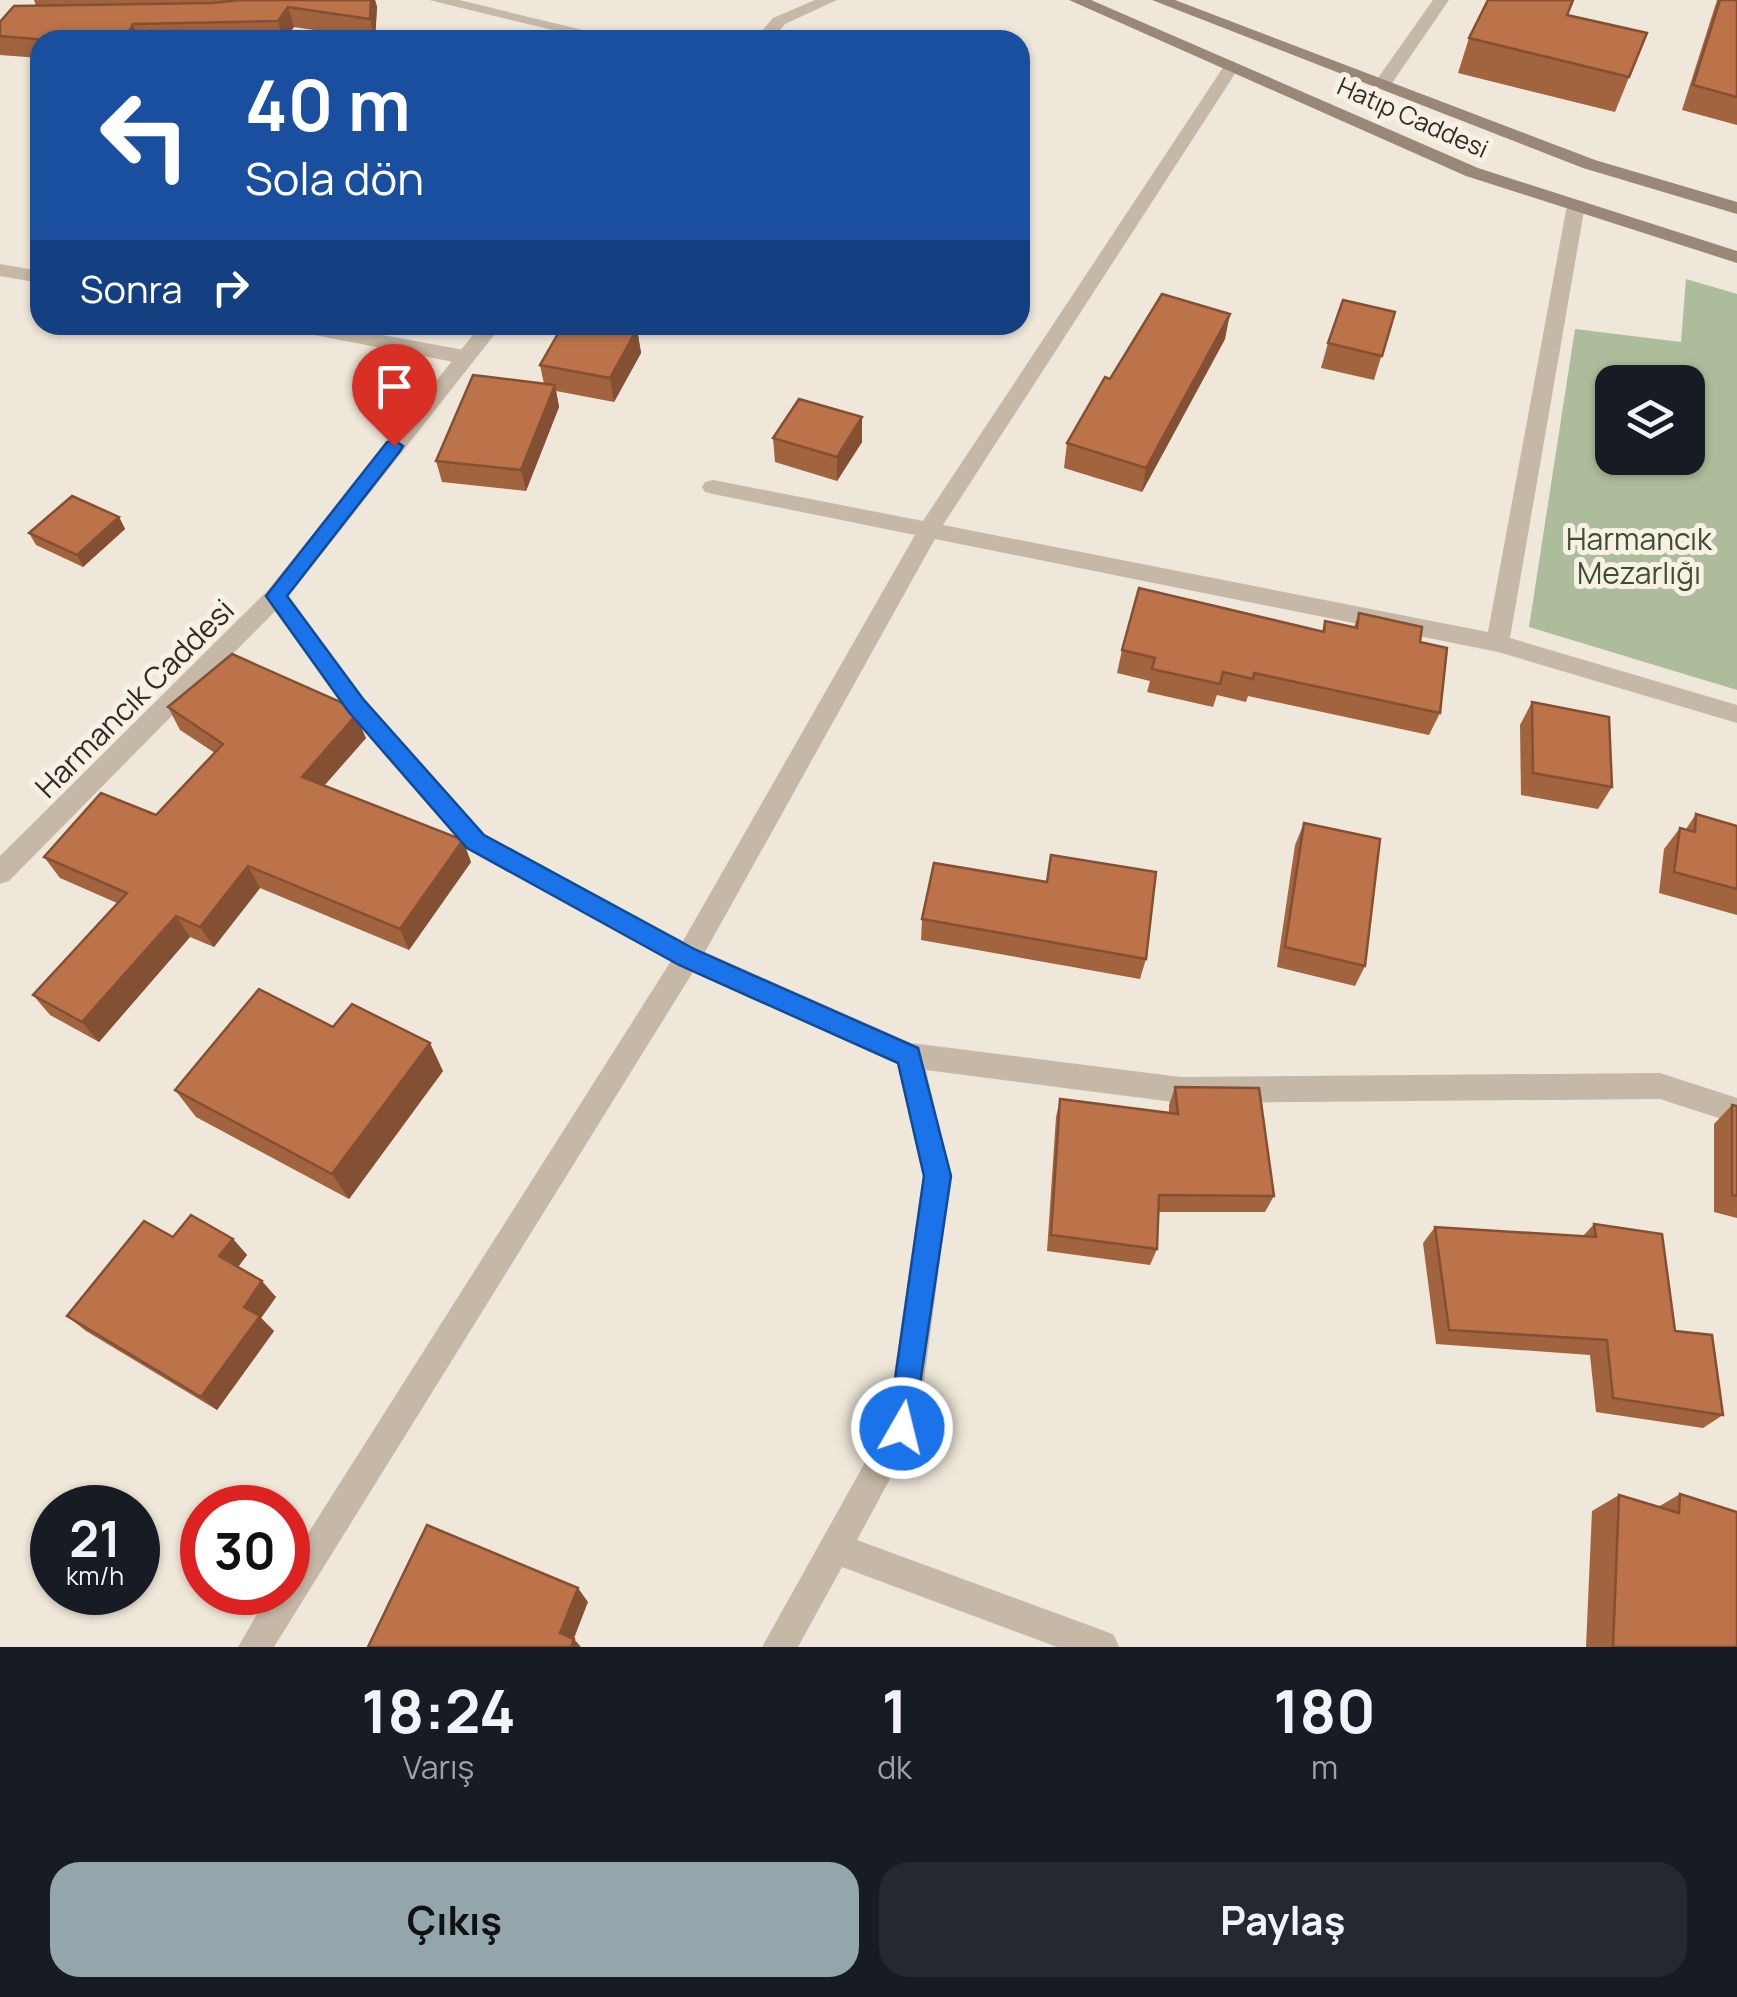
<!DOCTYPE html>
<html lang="tr">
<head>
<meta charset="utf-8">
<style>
	body { margin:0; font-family:Manrope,sans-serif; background:#242831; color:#f1f3f6; height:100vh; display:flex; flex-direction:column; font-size:38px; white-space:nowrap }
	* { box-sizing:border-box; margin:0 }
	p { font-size:32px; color:#9ea1a6 }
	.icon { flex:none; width:55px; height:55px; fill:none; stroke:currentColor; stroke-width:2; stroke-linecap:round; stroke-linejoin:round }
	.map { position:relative; height:1647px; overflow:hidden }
	.sheet { display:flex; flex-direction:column; background:#171b24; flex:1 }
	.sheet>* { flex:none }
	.hud { position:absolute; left:30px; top:30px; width:1000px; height:305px; border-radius:30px; box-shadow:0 2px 8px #0004; background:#1a4fa0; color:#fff; overflow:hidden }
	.controls { position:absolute; left:1595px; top:365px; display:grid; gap:20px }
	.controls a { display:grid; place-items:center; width:110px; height:110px; border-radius:20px; background:#171b24; box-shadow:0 2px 8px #0004; font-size:50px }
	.speed { position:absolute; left:30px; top:1485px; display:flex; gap:20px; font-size:50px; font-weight:700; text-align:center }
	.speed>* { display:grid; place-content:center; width:130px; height:130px; border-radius:50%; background:#171b24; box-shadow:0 2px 8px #0004; line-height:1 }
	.speed small { font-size:25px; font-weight:400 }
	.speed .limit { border:15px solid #d22; background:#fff; color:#111 }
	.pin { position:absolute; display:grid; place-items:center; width:85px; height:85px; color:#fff; margin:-102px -42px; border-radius:50% 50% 50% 0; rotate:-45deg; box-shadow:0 0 10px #0007 }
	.pin .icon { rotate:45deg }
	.me { position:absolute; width:110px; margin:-55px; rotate:8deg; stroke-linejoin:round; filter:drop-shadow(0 0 8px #0008) }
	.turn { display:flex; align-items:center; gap:35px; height:210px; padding:0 50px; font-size:45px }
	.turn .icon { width:130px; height:130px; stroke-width:2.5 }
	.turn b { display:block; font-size:70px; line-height:85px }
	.then { display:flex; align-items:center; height:95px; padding:0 50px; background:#0003; gap:20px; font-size:38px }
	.eta { display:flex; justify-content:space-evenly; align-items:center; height:170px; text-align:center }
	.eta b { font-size:60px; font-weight:700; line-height:70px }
	.primary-button { display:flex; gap:20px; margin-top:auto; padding:20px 50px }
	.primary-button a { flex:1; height:115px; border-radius:30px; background:#92a6ab; color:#111; font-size:40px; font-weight:700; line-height:115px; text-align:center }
	.primary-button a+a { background:#242831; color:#f1f3f6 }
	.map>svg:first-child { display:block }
</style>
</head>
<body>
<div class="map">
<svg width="1737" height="1647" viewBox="0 0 1737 1647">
	<rect width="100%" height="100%" fill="#efe7d9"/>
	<!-- green -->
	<path fill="#adbc9a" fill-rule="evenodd" d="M1686,279L1737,294V690L1529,627L1575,329L1681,342ZM1612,382H1688V458H1612Z"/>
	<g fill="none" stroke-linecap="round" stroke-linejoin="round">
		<!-- minor -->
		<g fill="#c6b8a6" fill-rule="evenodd">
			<polygon points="429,0 459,0 624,40 594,40"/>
			<polygon points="1433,0 1449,0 1388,89 1376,89 1373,85"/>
			<polygon points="1232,61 1240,66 943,525 1488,632 1567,205 1570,201 1582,201 1585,205 1510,638 1737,705 1737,723 1498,652 935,539 705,952 911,1043 1181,1077 1660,1073 1737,1098 1737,1124 1660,1099 1181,1103 926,1070 951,1176 918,1427 857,1540 1102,1630 1114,1635 1119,1647 1057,1647 842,1567 798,1647 762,1647 887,1423 923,1176 897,1063 693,972 274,1647 238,1647 270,1592 288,1592 288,1565 671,961 466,848 348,712 268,602 265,596 268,590 284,590 364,698 484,834 683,941 915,535 713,494 705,492 702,487 705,482 713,480 923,521 1224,66"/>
			<polygon points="0,264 40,271 40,283 0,276"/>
			<polygon points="284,325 328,325 464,350 474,357 464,364 294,331"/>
		</g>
		<!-- tertiary -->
		<g fill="#c6b8a6" fill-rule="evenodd">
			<polygon points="815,0 837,0 785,24 771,40 754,40 773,18"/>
			<polygon points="481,325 502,325 284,602 9,881 0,884 0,856 268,590"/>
		</g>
		<!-- secondary -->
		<g fill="#998878" fill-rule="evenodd">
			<polygon points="1069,0 1091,0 1478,168 1737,251 1737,263 1466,176"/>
			<polygon points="1152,0 1175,0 1595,160 1737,202 1737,214 1583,168"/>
		</g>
	</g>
	<!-- wall -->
	<g fill="#a2633f">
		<polygon points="34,0 375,0 377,7 375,39 294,27 284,40 40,40 40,58 0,55 0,22 36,6"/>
		<polygon points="1574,0 1568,15 1647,33 1615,112 1458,73 1469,38"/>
		<polygon points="1717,0 1737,0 1737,125 1682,110"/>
		<polygon points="1395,312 1374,380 1321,368 1328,343"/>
		<polygon points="563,325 637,325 635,328 637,329 641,353 614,402 556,391 559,407 526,491 442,482 436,461 544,384 540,365"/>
		<polygon points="1225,339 1142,492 1064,468 1067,443 1110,379"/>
		<polygon points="773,438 862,442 837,481 775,462"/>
		<polygon points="119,517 125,529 83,567 36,545 29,533"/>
		<polygon points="1359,613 1420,642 1440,713 1429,735 1248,696 1246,702 1217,695 1213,707 1147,692 1150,681 1117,673 1122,650 1322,631 1325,621 1354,627"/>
		<polygon points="1532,702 1612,787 1598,809 1521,795 1520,725"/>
		<polygon points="168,707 366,738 324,786 471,862 409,950 260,888 214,947 190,937 99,1042 50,1015 33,995 117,903 60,878 44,857 156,815 215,753 180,730"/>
		<polygon points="1696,814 1737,826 1737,915 1659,893 1664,849 1680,828 1686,829"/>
		<polygon points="1304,823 1365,966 1355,986 1277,967 1295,845"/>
		<polygon points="922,919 1146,959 1140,979 921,940"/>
		<polygon points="333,1027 443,1071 349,1199 196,1117 175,1090"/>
		<polygon points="1175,1087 1274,1196 1265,1212 1158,1212 1157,1249 1150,1265 1047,1251 1056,1117 1060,1099 1169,1113 1169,1105"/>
		<polygon points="1732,1105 1737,1106 1737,1218 1714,1212 1714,1124"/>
		<polygon points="1594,1224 1675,1331 1723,1415 1703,1428 1596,1412 1590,1355 1436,1344 1423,1243 1435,1227 1583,1236"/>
		<polygon points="173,1237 233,1239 247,1255 238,1267 276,1297 261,1318 274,1331 217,1410 86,1331 67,1316"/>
		<polygon points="1680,1494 1737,1647 1586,1647 1592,1511 1619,1495 1658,1507"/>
	</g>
	<!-- shaded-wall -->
	<g fill="#845033">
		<polygon points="371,0 375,0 377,7 375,39 370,19"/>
		<polygon points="288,7 294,27 283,40 278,21"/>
		<polygon points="133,24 139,40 127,40 126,37"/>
		<polygon points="1230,314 1225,339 1142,492 1146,468"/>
		<polygon points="637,329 641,353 614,402 610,378"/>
		<polygon points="555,385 559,407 526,491 521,470"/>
		<polygon points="862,417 862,442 837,481 837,457"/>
		<polygon points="119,517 125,529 83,567 77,555"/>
		<polygon points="356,715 366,738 312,799 302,777"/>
		<polygon points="463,840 471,862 409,950 400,929"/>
		<polygon points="248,866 260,888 214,947 200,927"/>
		<polygon points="176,916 190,937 99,1042 82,1022"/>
		<polygon points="430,1043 443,1071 349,1199 332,1174"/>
		<polygon points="233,1239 247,1255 234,1272 219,1256"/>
		<polygon points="262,1281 276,1297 261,1318 274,1331 217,1410 201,1397 244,1307"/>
		<polygon points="578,1588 588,1602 571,1646 560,1633"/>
		<polygon points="574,1639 581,1647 571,1647"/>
	</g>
	<!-- building -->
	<g fill="#bc7349" stroke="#845033" stroke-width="2.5">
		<polygon points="241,0 371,0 370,19 288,7 278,21 133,24 126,37 47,40 0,36 0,22 14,6 212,3"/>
		<polygon points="1488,0 1573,0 1567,15 1647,33 1629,77 1469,38"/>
		<polygon points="1720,0 1737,0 1737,97 1693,85"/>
		<polygon points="1162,294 1230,314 1146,468 1067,443 1105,377 1110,379"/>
		<polygon points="1343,300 1395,312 1382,356 1328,343"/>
		<polygon points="563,325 619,325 637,329 610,378 540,365"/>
		<polygon points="473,375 555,385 521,470 436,461"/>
		<polygon points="799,399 862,417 837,457 773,438"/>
		<polygon points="72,496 119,517 77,555 29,533"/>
		<polygon points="1139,588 1324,632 1325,621 1357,628 1359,613 1422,627 1420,642 1447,648 1440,713 1254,673 1253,679 1223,672 1220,684 1152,669 1155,658 1122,650"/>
		<polygon points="232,654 347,705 356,715 302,777 463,840 400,929 248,866 200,927 176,916 82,1022 33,995 127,893 44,857 101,793 156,815 223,744 168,707"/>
		<polygon points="1532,702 1609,717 1612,787 1533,773"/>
		<polygon points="1696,814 1737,826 1737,889 1674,872 1680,828 1695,832"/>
		<polygon points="1304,823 1380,839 1365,966 1285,947"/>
		<polygon points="1051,855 1156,872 1146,959 922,919 934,863 1047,882"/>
		<polygon points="259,989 333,1027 352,1004 430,1043 332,1174 175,1090"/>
		<polygon points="1175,1087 1259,1088 1274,1196 1159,1195 1157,1249 1051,1235 1060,1099 1178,1114"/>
		<polygon points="1732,1105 1737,1106 1737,1196 1732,1195"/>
		<polygon points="191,1215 233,1239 219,1256 262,1281 244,1307 260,1316 201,1397 67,1316 144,1221 173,1237"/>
		<polygon points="1594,1224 1662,1234 1675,1331 1712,1335 1723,1415 1613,1398 1607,1340 1449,1330 1435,1227 1596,1237"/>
		<polygon points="1680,1494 1737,1512 1737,1647 1613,1647 1619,1495 1679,1513"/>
		<polygon points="427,1525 578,1588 560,1633 574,1639 571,1647 368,1647"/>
	</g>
	<!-- route -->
	<polygon fill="#1a73e8" stroke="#114b97" stroke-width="2.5" points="394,440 403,446 400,451 287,596 363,699 484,835 696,950 918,1048 951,1176 912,1438 902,1442 892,1438 888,1428 924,1176 898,1063 679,965 467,848 348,711 266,596 387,442"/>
	<g text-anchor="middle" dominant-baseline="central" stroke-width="10" stroke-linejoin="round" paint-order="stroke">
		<!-- far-street labels -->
		<g font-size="25" fill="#322b26" stroke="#f7f1e5">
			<text transform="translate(1413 117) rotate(24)">Hatıp Caddesi</text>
		</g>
		<!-- park labels -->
		<g font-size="30" fill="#3e4f2c" stroke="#f7f1e5">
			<text x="1639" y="538">Harmancık<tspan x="1639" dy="34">Mezarlığı</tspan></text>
		</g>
		<!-- street labels -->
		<g font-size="30" fill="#322b26" stroke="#f7f1e5">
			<text transform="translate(134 698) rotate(-45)">Harmancık Caddesi</text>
		</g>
	</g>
</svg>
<div class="controls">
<a><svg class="icon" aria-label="layers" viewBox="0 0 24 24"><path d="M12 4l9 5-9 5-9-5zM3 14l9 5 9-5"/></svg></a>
</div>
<div class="speed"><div>21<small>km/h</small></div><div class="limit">30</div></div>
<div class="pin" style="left:394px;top:446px;background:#d93025"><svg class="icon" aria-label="arrive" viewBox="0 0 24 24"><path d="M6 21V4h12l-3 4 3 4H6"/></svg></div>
<svg class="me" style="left:902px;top:1428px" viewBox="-20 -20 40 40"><circle r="17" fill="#1a73e8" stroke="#fff" stroke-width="3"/><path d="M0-11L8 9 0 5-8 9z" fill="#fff"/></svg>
<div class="hud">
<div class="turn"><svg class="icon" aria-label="left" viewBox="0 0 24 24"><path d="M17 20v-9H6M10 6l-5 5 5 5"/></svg><div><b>40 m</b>Sola dön</div></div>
<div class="then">Sonra<svg class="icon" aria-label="right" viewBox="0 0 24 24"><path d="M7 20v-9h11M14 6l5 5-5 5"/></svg></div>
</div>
</div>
<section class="sheet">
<div class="eta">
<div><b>18:24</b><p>Varış</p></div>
<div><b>1</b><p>dk</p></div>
<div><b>180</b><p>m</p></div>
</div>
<div class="primary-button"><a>Çıkış</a><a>Paylaş</a></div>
</section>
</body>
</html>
